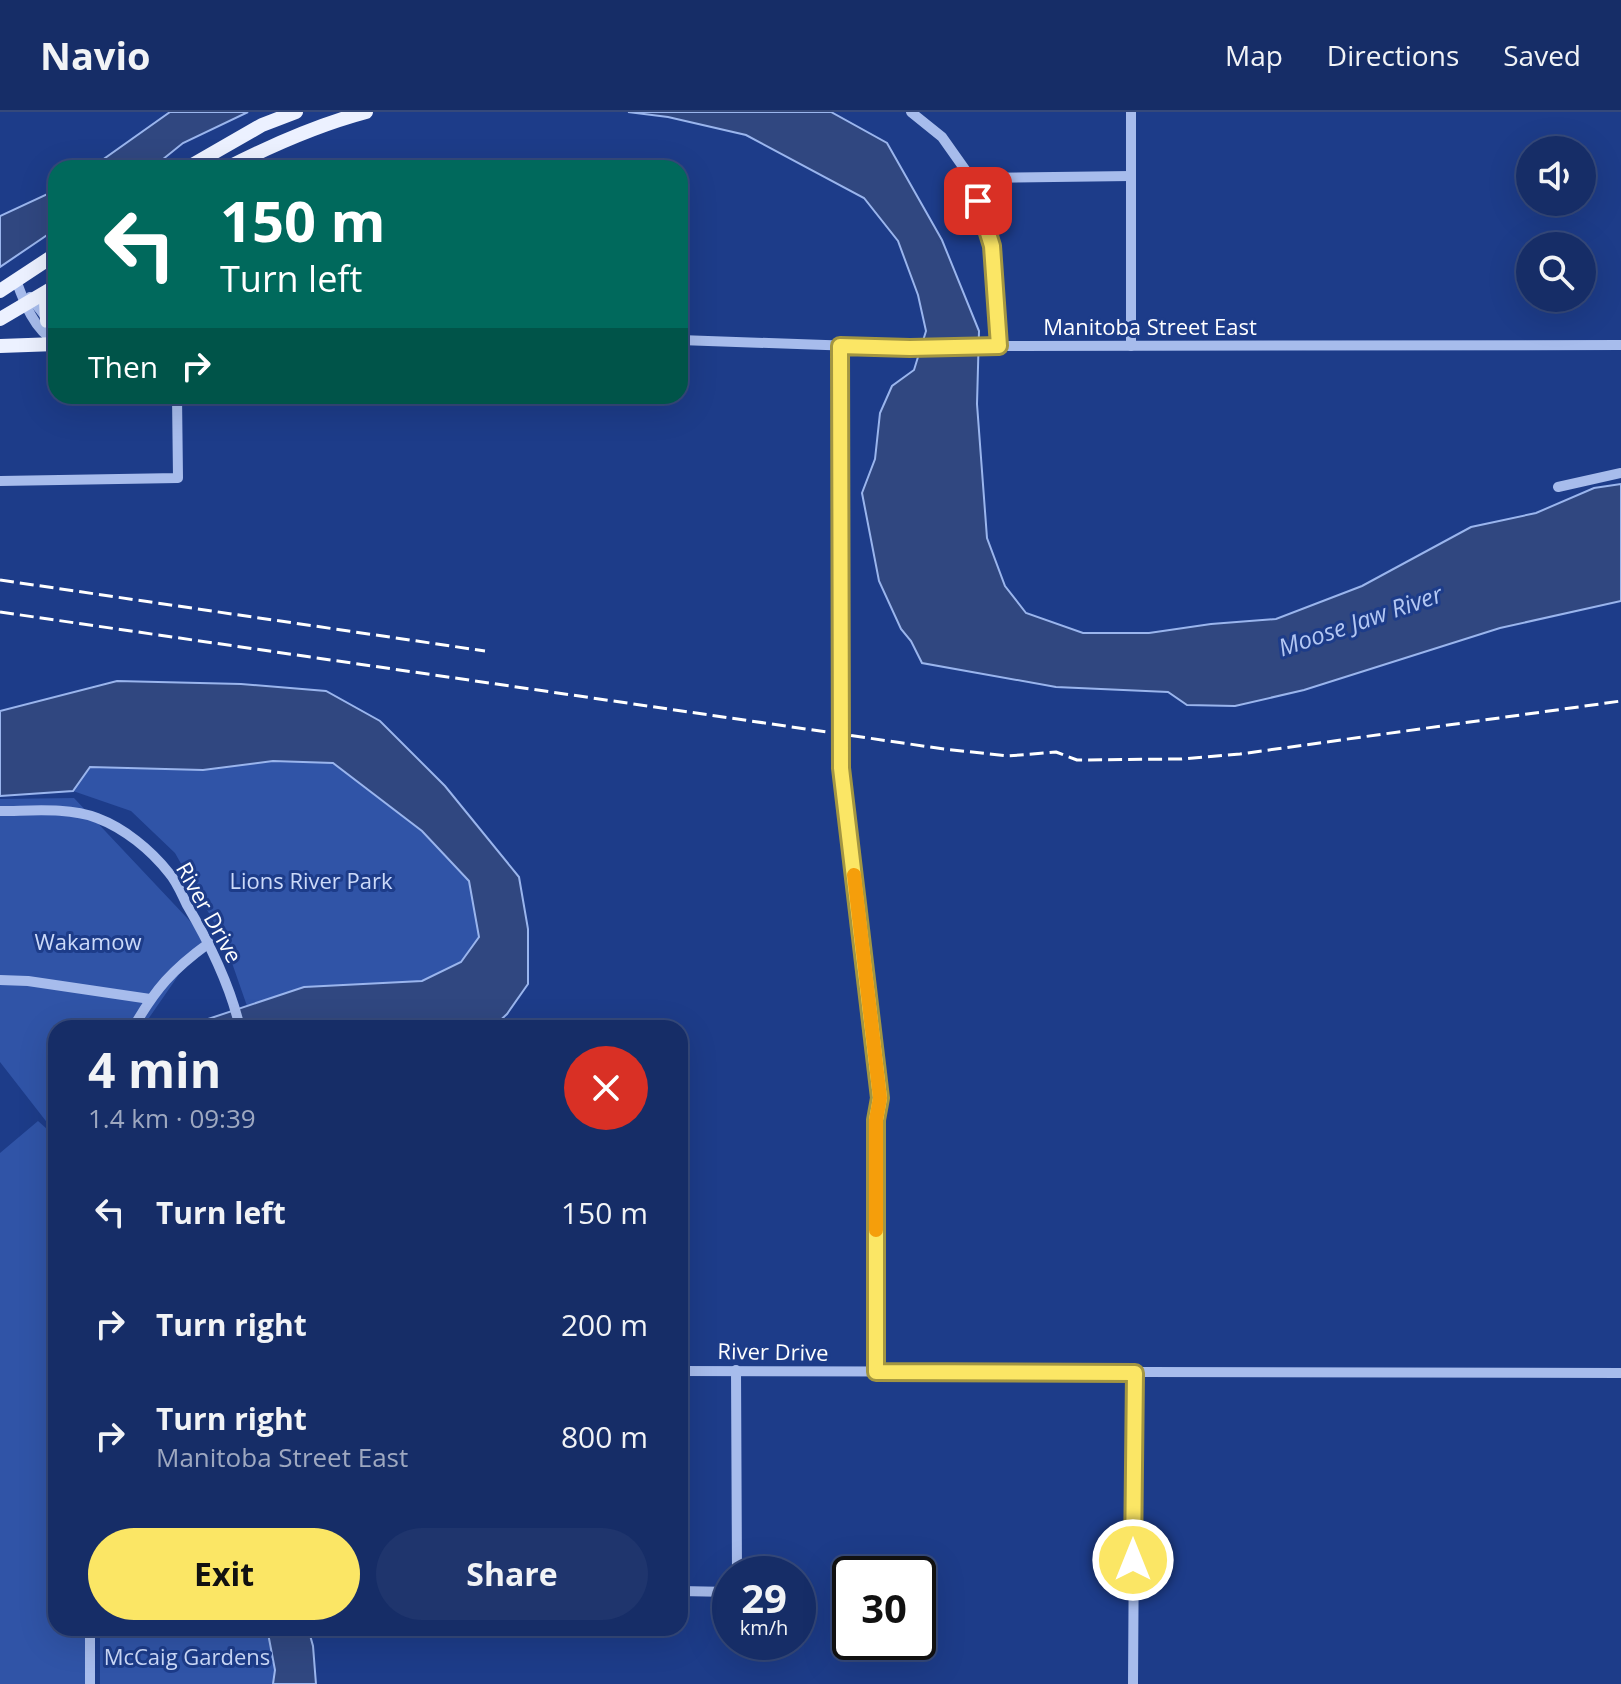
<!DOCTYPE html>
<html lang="en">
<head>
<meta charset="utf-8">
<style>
	body { margin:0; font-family:"Open Sans",sans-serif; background:#1f356d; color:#f1f3f6; height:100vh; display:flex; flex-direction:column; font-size:30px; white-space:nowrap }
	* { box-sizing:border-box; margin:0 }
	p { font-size:26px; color:#9ea8c0 }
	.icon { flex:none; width:44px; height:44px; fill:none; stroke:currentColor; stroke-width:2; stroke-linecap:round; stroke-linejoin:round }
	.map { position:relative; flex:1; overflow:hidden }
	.details { position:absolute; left:48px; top:908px; width:640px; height:616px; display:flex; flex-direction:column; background:#162d67; border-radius:24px; box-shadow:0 8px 32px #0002,0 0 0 2px #35497b }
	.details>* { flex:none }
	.banner { position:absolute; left:48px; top:48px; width:640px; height:244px; border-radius:24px; box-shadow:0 8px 32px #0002,0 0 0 2px #35497b; background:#00695c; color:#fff; overflow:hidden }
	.fabs { position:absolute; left:1516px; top:24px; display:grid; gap:16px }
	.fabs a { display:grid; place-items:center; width:80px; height:80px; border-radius:50%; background:#162d67; box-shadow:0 8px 32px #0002,0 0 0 2px #35497b; font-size:40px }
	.speed { position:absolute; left:712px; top:1444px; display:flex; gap:16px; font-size:40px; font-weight:700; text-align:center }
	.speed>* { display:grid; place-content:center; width:104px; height:104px; border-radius:50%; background:#162d67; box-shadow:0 8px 32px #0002,0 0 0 2px #35497b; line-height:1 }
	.speed small { font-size:20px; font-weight:400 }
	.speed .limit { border:4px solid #111; border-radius:12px; background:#fff; color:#111 }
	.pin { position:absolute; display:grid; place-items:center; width:68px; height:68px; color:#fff; margin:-34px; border-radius:16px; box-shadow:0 4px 12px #0006 }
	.me { position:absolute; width:88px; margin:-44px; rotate:0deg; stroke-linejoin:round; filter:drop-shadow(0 0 6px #0008) }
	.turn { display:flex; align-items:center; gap:28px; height:168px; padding:0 40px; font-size:36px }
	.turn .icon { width:104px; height:104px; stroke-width:2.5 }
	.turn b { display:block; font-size:56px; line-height:68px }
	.then { display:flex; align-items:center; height:76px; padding:0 40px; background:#0003; gap:16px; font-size:30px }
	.round { display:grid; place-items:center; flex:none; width:84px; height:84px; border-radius:42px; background:#1f356d }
	.headline { display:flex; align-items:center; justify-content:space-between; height:136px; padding:0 40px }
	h1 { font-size:48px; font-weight:700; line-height:60px }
	.button { display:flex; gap:16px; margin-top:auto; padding:16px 40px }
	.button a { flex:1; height:92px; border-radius:48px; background:#fbe665; color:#111; font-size:32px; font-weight:700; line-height:92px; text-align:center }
	.button a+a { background:#1f356d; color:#f1f3f6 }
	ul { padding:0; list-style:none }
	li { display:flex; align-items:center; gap:24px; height:112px; padding:0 40px }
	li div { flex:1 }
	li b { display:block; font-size:30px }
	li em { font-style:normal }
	header { display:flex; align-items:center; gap:48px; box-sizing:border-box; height:112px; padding:0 40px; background:#162d67; border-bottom:2px solid #35497b }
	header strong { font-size:38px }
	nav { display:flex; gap:44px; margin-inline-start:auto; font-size:28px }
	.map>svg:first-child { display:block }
</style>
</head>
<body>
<header>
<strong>Navio</strong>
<nav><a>Map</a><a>Directions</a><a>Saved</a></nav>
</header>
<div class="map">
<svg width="1621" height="1572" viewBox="0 0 1621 1572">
	<rect width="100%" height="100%" fill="#1d3c89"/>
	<!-- green -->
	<g fill="#3054a7">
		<polygon points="273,649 333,651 422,719 469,769 479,825 461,850 422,869 304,875 247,894 224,828 175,741 131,699 73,679 89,654 203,658"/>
		<polygon points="74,686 205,825 142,916 56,916 56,1022 0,950 0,687"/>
		<polygon points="38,1009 56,1025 56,1327 53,1327 56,1516 91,1516 92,1572 0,1572 0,1041"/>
		<polygon points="100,1516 267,1516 275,1558 273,1572 100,1572"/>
	</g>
	<!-- water -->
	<g fill="#304780" stroke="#9ab5ed" stroke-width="2">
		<polygon points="170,0 248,0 183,31 152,56 91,56"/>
		<polygon points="628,0 831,0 887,31 942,128 979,219 977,292 987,426 1005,474 1026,501 1083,521 1149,521 1211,512 1276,507 1362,474 1471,415 1536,401 1594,376 1621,372 1621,489 1500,516 1304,578 1235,594 1187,593 1168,580 1056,575 922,551 911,529 901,517 879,469 862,381 875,347 880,301 892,274 914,258 926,219 918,183 898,129 864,86 746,23 668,5"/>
		<polygon points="56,78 56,117 0,155 0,104"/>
		<polygon points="117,569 241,572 326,579 380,609 445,674 519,765 528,817 528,872 507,902 492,916 181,916 304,875 422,869 461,850 479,825 469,769 422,719 333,651 273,649 203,658 90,655 73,679 0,684 0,599"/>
		<polygon points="267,1516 308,1516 313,1534 316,1572 273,1572 275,1558"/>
	</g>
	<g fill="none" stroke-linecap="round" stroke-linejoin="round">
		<!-- minor -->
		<g stroke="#a7bcec" stroke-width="10">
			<polyline points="911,0 942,25 971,66 992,134 999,234"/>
			<polyline points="971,66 1131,64"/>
			<path d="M16,168C24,190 34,218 56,230"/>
			<polyline points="30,185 56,218"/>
			<polyline points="680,228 910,236 999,234 1621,233"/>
			<polyline points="840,234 841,656 880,986 876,1008 876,1260"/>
			<polyline points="1131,234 1131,0"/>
			<polyline points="0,369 178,366 177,284"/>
			<polyline points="1558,375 1621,361"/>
			<path d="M0,699C31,699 68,695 97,706C124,716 151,738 169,761C177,770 182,783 187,793C210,832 230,872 240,916"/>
			<polyline points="0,868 28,869 150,887"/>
			<path d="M133,916C156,876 172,858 209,831"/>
			<polyline points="736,1258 737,1462"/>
			<polyline points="680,1259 1621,1261"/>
			<polyline points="798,1475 801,1474"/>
			<polyline points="680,1479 730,1480"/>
			<polyline points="90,1572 90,1516"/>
			<polyline points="1133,1572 1135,1261"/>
		</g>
		<!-- major -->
		<g stroke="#ecf1ff" stroke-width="14">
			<polyline points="187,56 262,13 296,0"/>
			<path d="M227,56C272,33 317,13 366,0"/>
			<polyline points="0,179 56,142"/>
			<polyline points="0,207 56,174"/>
			<polyline points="47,209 46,189 53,176"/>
			<polyline points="0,234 56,232"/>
		</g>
		<!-- rail -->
		<g stroke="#fff" stroke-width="3" stroke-dasharray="14 6" stroke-linecap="butt">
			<polyline points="0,468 485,539"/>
			<polyline points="0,500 944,637 1008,644 1056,640 1077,648 1181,647 1240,642 1621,589"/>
		</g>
	</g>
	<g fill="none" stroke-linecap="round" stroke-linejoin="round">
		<defs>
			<polyline id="route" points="978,89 992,134 999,234 910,236 840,234 841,656 880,986 876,1008 876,1260 1135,1261 1133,1448"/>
		</defs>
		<!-- route casing -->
		<use href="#route" stroke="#a39642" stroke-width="20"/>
		<!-- route -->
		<use href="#route" stroke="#fbe665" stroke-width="14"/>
		<!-- slow -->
		<polyline stroke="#f59e0b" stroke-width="14" points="854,763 880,986 876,1008 876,1118"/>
	</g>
	<g text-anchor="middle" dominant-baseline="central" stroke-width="6" stroke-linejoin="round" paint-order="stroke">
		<!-- street labels -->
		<g font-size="22" fill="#fff" stroke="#1d3c89">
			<text x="1150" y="214">Manitoba Street East</text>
			<text transform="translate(210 800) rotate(61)">River Drive</text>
			<text transform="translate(773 1239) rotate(1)">River Drive</text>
		</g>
		<!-- park labels -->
		<g font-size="22" fill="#ccdaf9" stroke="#1d3c89">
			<text x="311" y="768">Lions River Park</text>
			<text x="88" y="829">Wakamow</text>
			<text x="187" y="1544">McCaig Gardens</text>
		</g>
		<!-- water labels -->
		<g font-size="24" font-style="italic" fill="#b3c7f3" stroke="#1d3c89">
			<text transform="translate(1360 508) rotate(-19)">Moose Jaw River</text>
		</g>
	</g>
</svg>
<div class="fabs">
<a><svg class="icon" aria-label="sound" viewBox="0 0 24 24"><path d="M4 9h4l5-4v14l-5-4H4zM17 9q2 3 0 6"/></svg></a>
<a><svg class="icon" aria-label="search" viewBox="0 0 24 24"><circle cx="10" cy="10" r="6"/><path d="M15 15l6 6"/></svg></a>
</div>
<div class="speed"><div>29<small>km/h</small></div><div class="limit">30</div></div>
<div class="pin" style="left:978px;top:89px;background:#d93025"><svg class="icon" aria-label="arrive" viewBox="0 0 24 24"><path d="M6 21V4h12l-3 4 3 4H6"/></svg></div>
<svg class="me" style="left:1133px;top:1448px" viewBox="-20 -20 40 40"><circle r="17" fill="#fbe665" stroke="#fff" stroke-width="3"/><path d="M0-11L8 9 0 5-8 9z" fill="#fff"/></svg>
<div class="banner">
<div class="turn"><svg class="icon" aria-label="left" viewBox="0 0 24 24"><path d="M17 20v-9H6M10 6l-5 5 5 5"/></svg><div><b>150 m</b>Turn left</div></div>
<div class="then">Then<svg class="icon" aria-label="right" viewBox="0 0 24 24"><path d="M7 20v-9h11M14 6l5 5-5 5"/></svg></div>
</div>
<section class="details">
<div class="headline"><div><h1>4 min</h1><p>1.4 km · 09:39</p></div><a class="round" style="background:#d93025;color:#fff"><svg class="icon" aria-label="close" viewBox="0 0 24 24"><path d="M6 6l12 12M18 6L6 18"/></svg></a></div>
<ul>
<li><svg class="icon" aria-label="left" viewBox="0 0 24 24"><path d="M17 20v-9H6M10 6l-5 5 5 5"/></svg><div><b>Turn left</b></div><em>150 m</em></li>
<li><svg class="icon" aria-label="right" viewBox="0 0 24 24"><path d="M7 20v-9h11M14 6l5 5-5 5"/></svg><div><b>Turn right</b></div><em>200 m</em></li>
<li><svg class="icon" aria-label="right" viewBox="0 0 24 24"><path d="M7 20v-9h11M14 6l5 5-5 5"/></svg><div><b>Turn right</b><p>Manitoba Street East</p></div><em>800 m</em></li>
</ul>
<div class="button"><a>Exit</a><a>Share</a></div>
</section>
</div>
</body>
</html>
